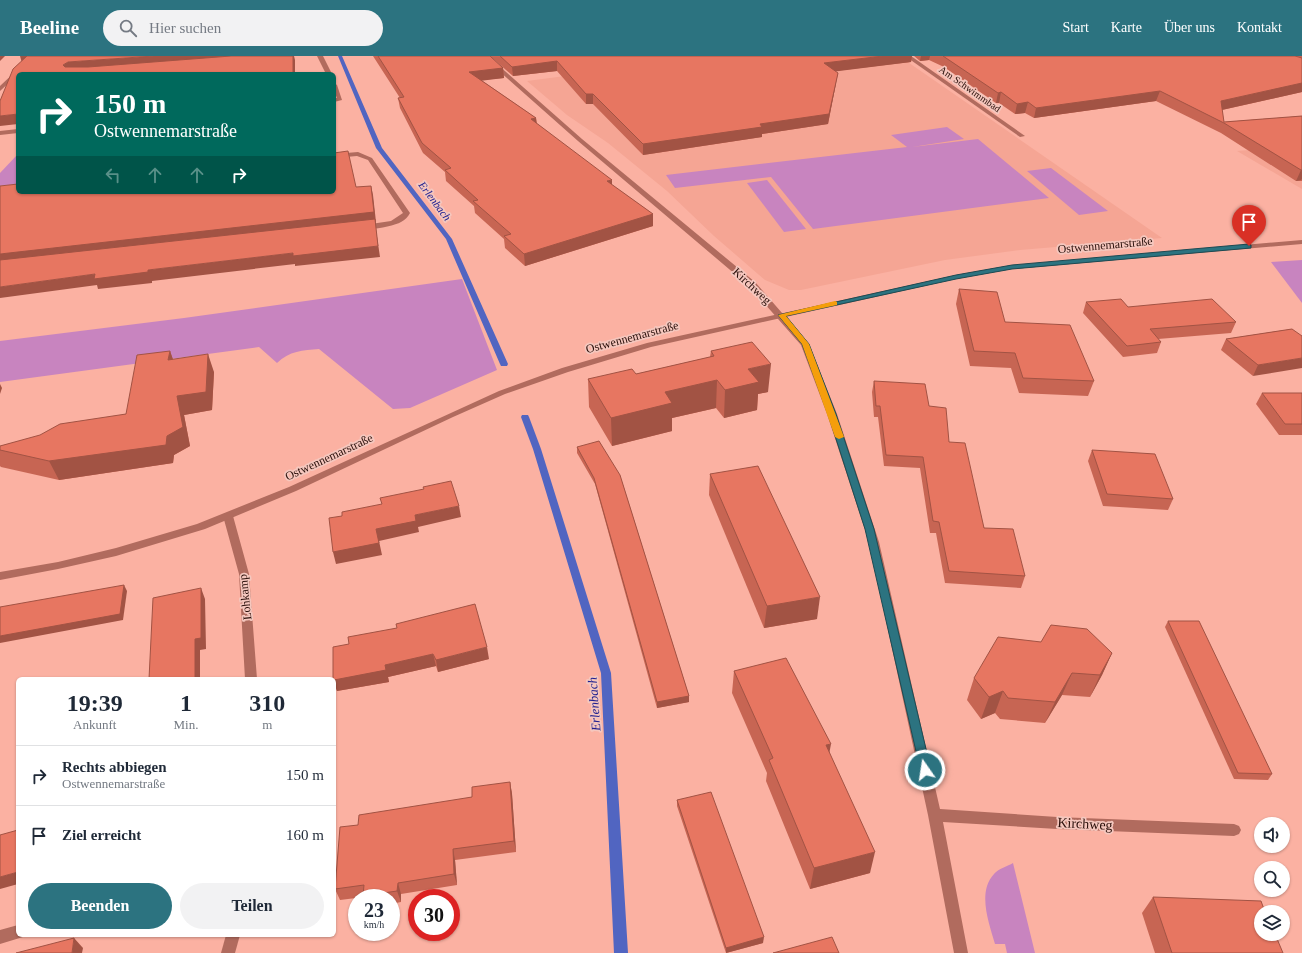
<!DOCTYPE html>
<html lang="de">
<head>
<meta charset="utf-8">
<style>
	body { margin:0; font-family:Georgia,serif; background:#f2f2f3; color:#1f2937; height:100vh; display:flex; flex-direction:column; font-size:15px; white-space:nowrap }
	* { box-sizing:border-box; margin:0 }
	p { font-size:13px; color:#747a83 }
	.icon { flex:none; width:22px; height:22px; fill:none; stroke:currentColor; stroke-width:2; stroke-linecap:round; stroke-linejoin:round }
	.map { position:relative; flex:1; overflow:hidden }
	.drawer { position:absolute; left:16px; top:621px; width:320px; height:260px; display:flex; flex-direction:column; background:#fff; border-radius:6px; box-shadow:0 1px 3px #0004 }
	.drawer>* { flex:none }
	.guide { position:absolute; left:16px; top:16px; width:320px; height:122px; border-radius:6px; box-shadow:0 1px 3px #0004; background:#00695c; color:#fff; overflow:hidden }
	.tools { position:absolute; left:1254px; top:761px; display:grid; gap:8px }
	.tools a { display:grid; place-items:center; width:36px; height:36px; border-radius:50%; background:#fff; box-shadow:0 1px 3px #0004; font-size:20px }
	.speed { position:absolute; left:348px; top:833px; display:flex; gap:8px; font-size:20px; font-weight:700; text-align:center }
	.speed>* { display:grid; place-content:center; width:52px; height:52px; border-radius:50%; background:#fff; box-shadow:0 1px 3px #0004; line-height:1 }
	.speed small { font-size:10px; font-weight:400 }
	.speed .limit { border:6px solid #d22; background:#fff; color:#111 }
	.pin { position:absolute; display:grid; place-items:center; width:34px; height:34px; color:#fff; margin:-41px -17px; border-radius:50% 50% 50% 0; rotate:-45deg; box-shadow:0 0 4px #0007 }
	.pin .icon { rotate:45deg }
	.me { position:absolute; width:44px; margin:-22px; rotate:347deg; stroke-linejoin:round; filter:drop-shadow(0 0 3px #0008) }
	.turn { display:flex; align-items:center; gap:14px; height:84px; padding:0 12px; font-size:18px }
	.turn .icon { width:52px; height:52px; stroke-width:2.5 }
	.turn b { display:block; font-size:28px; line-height:34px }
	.lanes { display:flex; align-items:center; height:38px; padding:0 12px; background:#0003; justify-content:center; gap:20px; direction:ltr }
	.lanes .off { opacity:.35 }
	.eta { display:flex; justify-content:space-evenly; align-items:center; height:68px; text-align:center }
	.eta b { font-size:24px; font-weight:600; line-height:28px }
	.primary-button { display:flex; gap:8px; margin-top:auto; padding:8px 12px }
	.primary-button a { flex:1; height:46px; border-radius:24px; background:#2c7380; color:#fff; font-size:16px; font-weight:600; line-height:46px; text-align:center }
	.primary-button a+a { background:#f2f2f3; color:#1f2937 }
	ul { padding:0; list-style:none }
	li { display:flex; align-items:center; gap:12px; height:60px; padding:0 12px; border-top:1px solid #e0e1e3 }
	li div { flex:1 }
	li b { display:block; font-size:15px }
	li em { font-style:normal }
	header { display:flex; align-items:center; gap:24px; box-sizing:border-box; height:56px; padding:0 20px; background:#2c7380; color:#fff }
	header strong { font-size:19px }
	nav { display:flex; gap:22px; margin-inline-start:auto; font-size:14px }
	.search { width:280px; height:36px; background:#f2f2f3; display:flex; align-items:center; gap:10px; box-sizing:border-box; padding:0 14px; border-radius:22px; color:#747a83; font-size:15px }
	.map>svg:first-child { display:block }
</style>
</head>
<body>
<header>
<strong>Beeline</strong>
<div class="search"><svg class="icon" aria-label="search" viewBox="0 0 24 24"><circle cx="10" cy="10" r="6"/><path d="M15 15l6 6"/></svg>Hier suchen</div>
<nav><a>Start</a><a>Karte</a><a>Über uns</a><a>Kontakt</a></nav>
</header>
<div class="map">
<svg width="1302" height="897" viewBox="0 0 1302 897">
	<rect width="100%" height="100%" fill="#fbb1a2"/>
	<!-- built -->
	<g fill="#f5a594">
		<polygon points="718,0 899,0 1162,182 1020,194 945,204 801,234 789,234 765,224 714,180 667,135 608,87 567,59 527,25"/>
		<polygon points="1302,90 1302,133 1237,95"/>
	</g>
	<!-- green -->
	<g fill="#c884bf">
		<polygon points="947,71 964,83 912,91 978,83 1049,142 813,173 771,121 675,132 666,119 907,91 891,79"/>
		<polygon points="18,98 18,128 0,130 0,117"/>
		<polygon points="1051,112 1108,155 1079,159 1027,115"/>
		<polygon points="767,124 806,173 784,176 747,127"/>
		<polygon points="1302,204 1302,247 1271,206"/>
		<path d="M462,223L497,314L410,352L393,353L319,293C303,294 289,295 277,307L259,291L0,326V285L184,262Z"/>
		<path d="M1013,807L1035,897H1007L1005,888H995C989,867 977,836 994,818C998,813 1008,810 1013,807Z"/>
	</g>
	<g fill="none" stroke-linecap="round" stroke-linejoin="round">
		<!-- stream -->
		<g fill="#5165c1" fill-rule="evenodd">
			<polygon points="338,0 342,0 382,92 452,183 508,308 507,310 501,310 500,308 446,183 376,92"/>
			<polygon points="522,359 528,359 529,361 541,393 611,617 628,897 614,897 601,617 533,393 521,361"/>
		</g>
		<!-- minor -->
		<g fill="#b16b5e" fill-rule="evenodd">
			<polygon points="32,0 38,0 0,35 0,30"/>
			<polygon points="317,0 323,0 332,18 326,18"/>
			<polygon points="482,0 488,0 582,83 755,226 809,288 837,358 879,486 940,753 1057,761 1234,768 1239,770 1241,774 1239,778 1234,780 1057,773 943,766 968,897 954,897 928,759 869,486 827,358 801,289 749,230 578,85"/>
			<polygon points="905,0 911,0 1025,80 1020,81"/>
			<polygon points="334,27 337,29 342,44 334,46 334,42 337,42 334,35"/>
			<polygon points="18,73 18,77 0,79 0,75"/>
			<path d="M358,96L372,102L410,157C408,161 405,164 401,166C394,170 367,176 361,171L364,169L391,165L403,157L368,104L357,100L334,102V98Z"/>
			<polygon points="228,457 233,460 249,518 257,623 245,623 239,518 223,460"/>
			<polygon points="18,869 18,879 24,879 23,881 0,888 0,874"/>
			<polygon points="226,879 240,879 235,897 221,897"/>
		</g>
		<!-- tertiary -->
		<polygon fill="#b16b5e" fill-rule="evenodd" points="1302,184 1302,188 1012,213 956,223 651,291 568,316 505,338 453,361 296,435 205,473 116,500 58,513 0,524 0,516 58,506 116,492 197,468 289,431 499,335 562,312 647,287 956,219 1012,209"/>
	</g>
	<!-- wall -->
	<g fill="#c76553">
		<polygon points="373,0 490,0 503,12 504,22 481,24 536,62 537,68 612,129 653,158 653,170 525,210 505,192 504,183 475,157 474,150 446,125 445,116 423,97 400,52 398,42 400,42"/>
		<polygon points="490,0 912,0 911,6 835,15 836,27 828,68 762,78 762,81 643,99 593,48 586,48 557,15 513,20"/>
		<polygon points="914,0 1302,0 1302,36 1222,54 1224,66 1302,60 1302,125 1296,125 1221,77 1156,45 1034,62 1025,57 1015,58 999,47 996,47 944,11 929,4 920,5"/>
		<polygon points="959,233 1005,266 1094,325 1088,340 1019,337 1011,312 970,310 956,248"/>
		<polygon points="1086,246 1128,251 1236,266 1231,277 1158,283 1161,286 1157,297 1123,301 1083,257"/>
		<polygon points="1292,273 1253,320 1221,294 1226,283"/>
		<polygon points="170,295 173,304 214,316 212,354 184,359 190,390 174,399 173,407 59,424 1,411 0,410 0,390 126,358"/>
		<polygon points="711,295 768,336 758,338 757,354 724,362 716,352 672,362 672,375 612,390 589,351 588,323 636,318 710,301"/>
		<polygon points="874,325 929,350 949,386 984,472 1025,520 1021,532 945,527 936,477 930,477 920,412 884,410 878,361 874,361 872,336"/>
		<polygon points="1262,337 1302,337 1302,379 1279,379 1256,348"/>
		<polygon points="577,391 620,419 689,640 689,646 657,652 595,428 577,397"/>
		<polygon points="1092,394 1173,443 1168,454 1103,450 1088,405"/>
		<polygon points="710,418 817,563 764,572 709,439"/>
		<polygon points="1168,565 1272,718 1268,724 1234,723 1165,571"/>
		<polygon points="333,591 489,603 438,616 436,610 388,621 389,626 337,635 334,626"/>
		<polygon points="1112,597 1102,619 1090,641 1062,639 1045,667 1000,663 995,657 981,663 967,644 974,622"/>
		<polygon points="734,615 829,696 870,817 810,833 766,725 767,717 732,637"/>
		<polygon points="510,726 512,738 516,796 455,804 457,829 401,838 401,846 391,848 391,842 364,842 364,841 340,844 335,833 358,769 472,741"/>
		<polygon points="677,744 763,887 726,897 677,750"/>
		<polygon points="1153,841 1283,897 1155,897 1142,857"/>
	</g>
	<!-- shaded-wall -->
	<g fill="#a25344">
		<polygon points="0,0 5,0 0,5"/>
		<polygon points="20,0 30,0 22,7"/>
		<polygon points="154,0 274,0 67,18 63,9 68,6"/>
		<polygon points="293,0 294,0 295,4 295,18 293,18"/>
		<polygon points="883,0 912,0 911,6 823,17 824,7"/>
		<polygon points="921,0 930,0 929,4 920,5"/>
		<polygon points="557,5 557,15 513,20 512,11"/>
		<polygon points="503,12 504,22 471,26 469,16"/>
		<polygon points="838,17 836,27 828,68 762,78 762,81 643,99 643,88 760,68"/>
		<polygon points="1302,27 1302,36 1217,55 1221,45"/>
		<polygon points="1160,35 1156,45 1034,62 1036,52"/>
		<polygon points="1001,36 999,47 996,47 998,37"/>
		<rect x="586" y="38" width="7" height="10"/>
		<polygon points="1028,46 1025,57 1015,58 1017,48"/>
		<polygon points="18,58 18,68 0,70 0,60"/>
		<polygon points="536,62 537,72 531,63"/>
		<polygon points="1301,114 1302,114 1302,123 1301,124 1296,125"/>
		<polygon points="612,124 612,135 607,125"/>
		<polygon points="371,130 373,139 376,166 375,167 380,201 295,210 295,208 152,225 152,227 98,233 97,229 0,242 0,231 95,218 148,214 293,197 378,190 0,208 0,198"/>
		<polygon points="653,158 653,170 525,210 524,198"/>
		<polygon points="170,295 176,312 168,304"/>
		<polygon points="208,298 214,316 212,354 184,359 190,390 174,399 173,407 59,424 49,405 167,380 177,340"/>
		<polygon points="1302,302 1302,312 1253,320 1258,309"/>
		<polygon points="771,308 768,336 758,338 757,354 724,362 725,334 748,313"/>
		<polygon points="717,324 716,352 672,362 672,375 612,390 611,362 665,336"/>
		<polygon points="0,328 2,332 0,338"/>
		<polygon points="459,450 461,461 418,471 419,476 379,485 382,499 336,508 333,496 376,473 415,459"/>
		<polygon points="124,529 127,535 123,564 0,587 0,580"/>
		<polygon points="201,532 205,543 206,593 200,594 200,623 195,623 195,583"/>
		<polygon points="820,541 817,563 764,572 767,550"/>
		<polygon points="487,591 489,603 438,616 436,604"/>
		<polygon points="1112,597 1102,619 1090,641 1100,619"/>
		<polygon points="433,598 436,610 388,621 389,626 337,635 334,626 334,624 385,609"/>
		<polygon points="1072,617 1062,639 1045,667 1055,646"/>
		<polygon points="1003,635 995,657 981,663 989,641"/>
		<polygon points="689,640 689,646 657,652 657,646"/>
		<polygon points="831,688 827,709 826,689"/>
		<polygon points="510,726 512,738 516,796 514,785"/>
		<polygon points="453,793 455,804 457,829 454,818"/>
		<polygon points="875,796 870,817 810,833 814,812"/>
		<polygon points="18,816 18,828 0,833 0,821"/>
		<polygon points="398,827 401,838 401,846 397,835"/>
		<polygon points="764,881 763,887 726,897 726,892"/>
		<polygon points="74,882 83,892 82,897 72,897"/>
	</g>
	<!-- building -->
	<g fill="#e77661" stroke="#a25344">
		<polygon points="27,0 154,0 68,6 63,9 65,11 88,11 231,0 293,0 293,18 18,18 18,58 0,60 0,45 13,13"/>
		<polygon points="378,0 490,0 503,12 469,16 536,62 531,63 612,124 607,125 653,158 524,198 504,180 511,178 473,145 478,144 445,114 451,112 422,87 398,42 404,41"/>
		<polygon points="500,0 883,0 824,7 838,17 829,58 760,68 762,71 643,88 593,38 586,38 557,5 512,11"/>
		<polygon points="943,0 1295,0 1302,2 1302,27 1221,45 1224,66 1302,60 1302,114 1301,114 1224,67 1160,35 1036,52 1028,46 1017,48 1001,36 998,37"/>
		<polygon points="348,95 356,131 371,130 374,156 0,198 0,130 18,128 18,136 334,136 334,97"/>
		<polygon points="375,163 378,190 293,200 293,197 148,214 148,216 94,223 95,218 0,231 0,204"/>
		<polygon points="959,233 997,236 1005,266 1070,269 1094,325 1023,322 1015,297 974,295"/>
		<polygon points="1121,243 1128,251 1212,243 1236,266 1150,273 1161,286 1127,290 1086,246"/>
		<polygon points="1292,273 1302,280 1302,302 1258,309 1226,283"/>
		<polygon points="752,286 771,308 748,313 759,326 725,334 717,324 665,336 672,347 611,362 588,323 632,313 636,318 714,300 711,295"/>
		<polygon points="170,295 168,304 208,298 206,336 177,340 183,371 167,380 166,389 49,405 0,394 0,390 40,379 60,368 126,358 137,299"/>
		<polygon points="874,325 925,328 929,350 946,352 949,386 965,387 984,472 1013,473 1025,520 949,515 939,466 933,465 923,401 886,399 880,350 876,350"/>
		<polygon points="1262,337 1302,337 1302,368 1285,368"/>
		<polygon points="599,385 620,419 689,640 657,646 594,422 577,391"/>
		<polygon points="1092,394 1155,398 1173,443 1107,438"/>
		<polygon points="758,410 820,541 767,550 710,418"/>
		<polygon points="451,425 459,450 415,459 416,465 376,473 379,487 333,496 329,462 342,460 342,456 382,448 380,442 424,433 423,431"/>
		<polygon points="124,529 120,558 0,580 0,551"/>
		<polygon points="201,532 201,582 195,583 195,623 149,623 153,542"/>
		<polygon points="475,548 487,591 436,604 433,598 385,609 386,614 334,624 333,623 333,591 349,588 348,581 397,572 396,568"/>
		<polygon points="1168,565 1199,565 1272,718 1238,717"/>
		<polygon points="1051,569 1087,573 1112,597 1100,619 1072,617 1055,646 1008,642 1003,635 989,641 974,622 998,581 1041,586"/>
		<polygon points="786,602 831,688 826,689 875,796 814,812 769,704 773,702 734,615"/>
		<polygon points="510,726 514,785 453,793 454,818 398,827 397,835 363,840 364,829 335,833 340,771 358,769 359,759 472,741 472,731"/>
		<polygon points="711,736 764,881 726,892 677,744"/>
		<polygon points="18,774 18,816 0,821 0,779"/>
		<polygon points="1153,841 1261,845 1265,856 1261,856 1261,878 1275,878 1283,897 1172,897"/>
		<polygon points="832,881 839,897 773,897"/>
		<polygon points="74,882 72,897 16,897"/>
	</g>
	<!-- route -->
	<polygon fill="#2c7380" stroke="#1d4b53" points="1249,188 1251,189 1251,192 1012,213 956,223 786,260 809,288 836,358 874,473 931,714 929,717 925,719 921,717 865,473 828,358 802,288 778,259 956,219 1012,209"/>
	<!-- slow -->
	<polygon fill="#f59e0b" points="835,245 837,246 837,249 786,260 809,288 844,381 839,383 835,381 802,288 778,259"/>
	<g text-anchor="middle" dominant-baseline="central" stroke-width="3.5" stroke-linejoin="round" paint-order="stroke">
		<!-- far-street labels -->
		<g font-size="10" fill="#290f0a" stroke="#f5c7be">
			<text transform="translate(970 33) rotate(35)">Am Schwimmbad</text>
		</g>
		<!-- far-water labels -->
		<g font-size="11" font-style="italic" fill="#202190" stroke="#f5c7be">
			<text transform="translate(435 145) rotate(53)">Erlenbach</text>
		</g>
		<!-- street labels -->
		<g font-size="12" fill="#290f0a" stroke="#f5c7be">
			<text transform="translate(1105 189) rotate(-5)">Ostwennemarstraße</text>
			<text transform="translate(752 230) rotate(43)">Kirchweg</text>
			<text transform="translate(632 281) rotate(-15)">Ostwennemarstraße</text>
			<text transform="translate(329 401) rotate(-25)">Ostwennemarstraße</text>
			<text transform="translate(245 541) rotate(-96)">Lohkamp</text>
		</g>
		<!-- water labels -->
		<g font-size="13" font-style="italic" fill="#202190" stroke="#f5c7be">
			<text transform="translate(594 648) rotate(-94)">Erlenbach</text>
		</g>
		<!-- near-street labels -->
		<g font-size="14" fill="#290f0a" stroke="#f5c7be">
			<text transform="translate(1085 768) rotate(3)">Kirchweg</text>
		</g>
	</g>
</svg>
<div class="tools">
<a><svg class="icon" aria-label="sound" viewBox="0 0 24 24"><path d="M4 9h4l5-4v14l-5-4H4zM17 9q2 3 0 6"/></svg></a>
<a><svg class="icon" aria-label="search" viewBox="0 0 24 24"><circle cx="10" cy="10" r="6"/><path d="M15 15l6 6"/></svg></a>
<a><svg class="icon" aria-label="layers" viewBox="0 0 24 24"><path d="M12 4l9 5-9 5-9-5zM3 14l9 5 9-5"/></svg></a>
</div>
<div class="speed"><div>23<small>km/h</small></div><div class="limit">30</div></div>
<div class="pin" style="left:1249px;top:190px;background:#d93025"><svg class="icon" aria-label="arrive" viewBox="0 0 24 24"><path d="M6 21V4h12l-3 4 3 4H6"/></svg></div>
<svg class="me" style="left:925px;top:714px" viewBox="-20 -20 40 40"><circle r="17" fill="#2c7380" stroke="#fff" stroke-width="3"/><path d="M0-11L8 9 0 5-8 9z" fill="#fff"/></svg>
<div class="guide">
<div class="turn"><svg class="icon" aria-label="right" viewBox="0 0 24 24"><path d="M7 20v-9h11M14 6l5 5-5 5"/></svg><div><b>150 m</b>Ostwennemarstraße</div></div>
<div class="lanes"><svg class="icon off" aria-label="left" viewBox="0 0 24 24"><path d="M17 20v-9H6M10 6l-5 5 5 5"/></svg><svg class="icon off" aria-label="ahead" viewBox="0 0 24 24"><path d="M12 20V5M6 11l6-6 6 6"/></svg><svg class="icon off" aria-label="ahead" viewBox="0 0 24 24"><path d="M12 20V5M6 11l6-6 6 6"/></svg><svg class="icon" aria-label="right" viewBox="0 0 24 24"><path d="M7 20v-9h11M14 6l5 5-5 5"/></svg></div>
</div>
<section class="drawer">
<div class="eta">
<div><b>19:39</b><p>Ankunft</p></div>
<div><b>1</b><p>Min.</p></div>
<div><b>310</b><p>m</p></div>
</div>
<ul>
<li><svg class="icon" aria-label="right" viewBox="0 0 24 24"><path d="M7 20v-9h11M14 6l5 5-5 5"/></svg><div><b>Rechts abbiegen</b><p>Ostwennemarstraße</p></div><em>150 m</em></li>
<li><svg class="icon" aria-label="arrive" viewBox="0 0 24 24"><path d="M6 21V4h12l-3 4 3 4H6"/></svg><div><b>Ziel erreicht</b></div><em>160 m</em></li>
</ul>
<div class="primary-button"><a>Beenden</a><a>Teilen</a></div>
</section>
</div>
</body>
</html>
